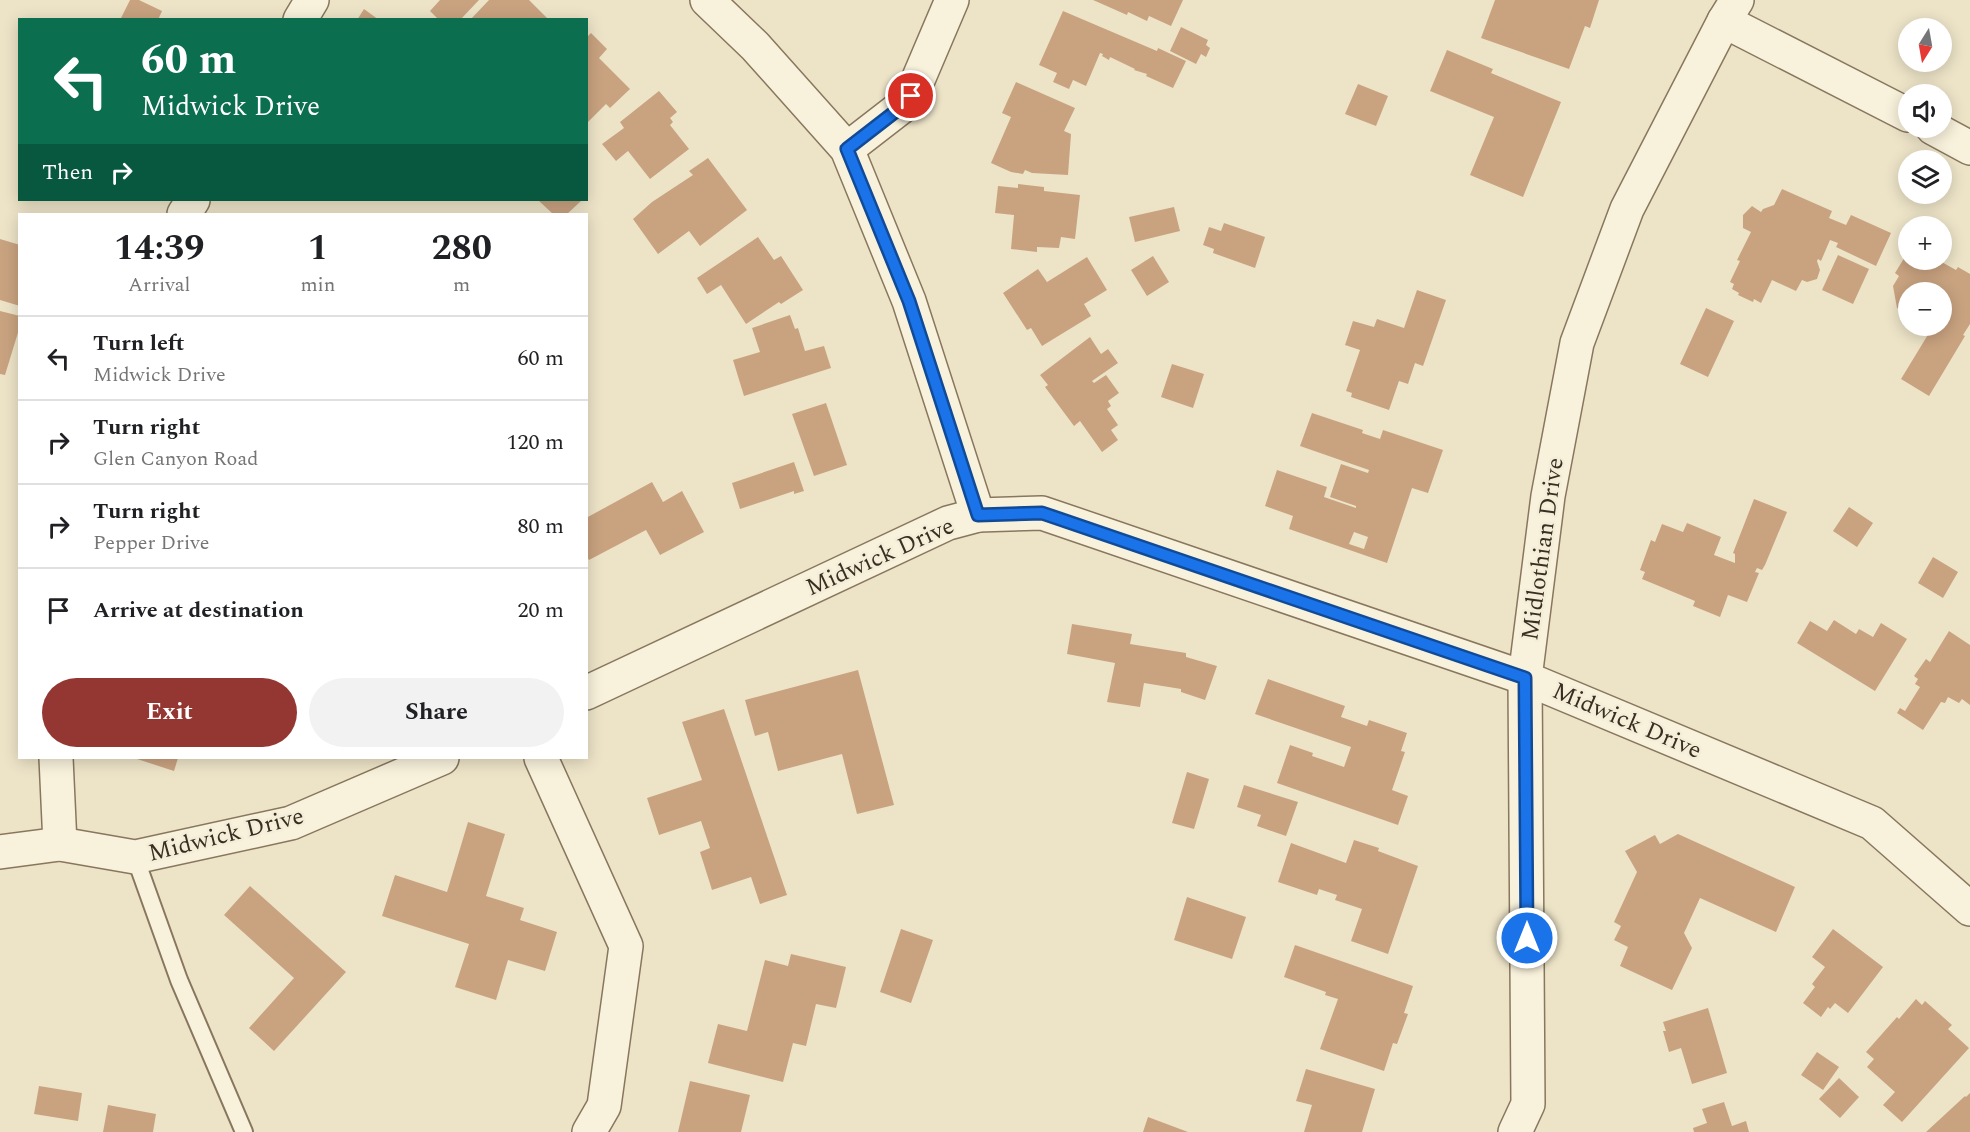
<!DOCTYPE html>
<html lang="en">
<head>
<meta charset="utf-8">
<style>
	body { margin:0; font-family:Spectral,serif; background:#f2f2f2; color:#202124; height:100vh; display:flex; flex-direction:column; font-size:22px; white-space:nowrap }
	* { box-sizing:border-box; margin:0 }
	p { font-size:20px; color:#757577 }
	.icon { flex:none; width:33px; height:33px; fill:none; stroke:currentColor; stroke-width:2; stroke-linecap:round; stroke-linejoin:round }
	.map { position:relative; flex:1; overflow:hidden }
	.sheet { position:absolute; left:18px; top:213px; width:570px; height:546px; display:flex; flex-direction:column; background:#fff; border-radius:0px; box-shadow:0 3px 15px #0003 }
	.sheet>* { flex:none }
	.guide { position:absolute; left:18px; top:18px; width:570px; height:183px; border-radius:0px; box-shadow:0 3px 15px #0003; background:#0b6e4f; color:#fff; overflow:hidden }
	.needle { width:39px; rotate:191deg }
	.buttons { position:absolute; left:1898px; top:18px; display:grid; gap:12px }
	.buttons a { display:grid; place-items:center; width:54px; height:54px; border-radius:50%; background:#fff; box-shadow:0 3px 15px #0003; font-size:30px }
	.pin { position:absolute; display:grid; place-items:center; width:51px; height:51px; color:#fff; margin:-26px; border:3px solid #fff; border-radius:50%; box-shadow:0 2px 6px #0007 }
	.me { position:absolute; width:66px; margin:-33px; rotate:0deg; stroke-linejoin:round; filter:drop-shadow(0 0 4px #0008) }
	.turn { display:flex; align-items:center; gap:21px; height:126px; padding:0 24px; font-size:27px }
	.turn .icon { width:78px; height:78px; stroke-width:2.5 }
	.turn b { display:block; font-size:42px; line-height:51px }
	.then { display:flex; align-items:center; height:57px; padding:0 24px; background:#0003; gap:12px; font-size:22px }
	.eta { display:flex; justify-content:space-evenly; align-items:center; height:102px; text-align:center }
	.eta b { font-size:36px; font-weight:700; line-height:42px }
	.cta { display:flex; gap:12px; margin-top:auto; padding:12px 24px }
	.cta a { flex:1; height:69px; border-radius:36px; background:#943631; color:#fff; font-size:24px; font-weight:700; line-height:69px; text-align:center }
	.cta a+a { background:#f2f2f2; color:#202124 }
	ul { padding:0; list-style:none }
	li { display:flex; align-items:center; gap:18px; height:84px; padding:0 24px; border-top:2px solid #e0e0e0 }
	li div { flex:1 }
	li b { display:block; font-size:22px }
	li em { font-style:normal }
	.map>svg:first-child { display:block }
</style>
</head>
<body>
<div class="map">
<svg width="1970" height="1132" viewBox="0 0 1970 1132">
	<rect width="100%" height="100%" fill="#ede4c8"/>
	<!-- building -->
	<g fill="#c9a380" fill-rule="evenodd">
		<polygon points="130,0 139,0 162,11 158,20 120,20"/>
		<polygon points="440,0 479,0 460,20 439,20 430,11"/>
		<polygon points="489,0 529,0 549,20 470,20"/>
		<polygon points="1093,0 1183,0 1171,26 1149,16 1147,21 1128,12 1127,15"/>
		<polygon points="1495,0 1599,0 1590,28 1585,26 1569,69 1481,38"/>
		<polygon points="364,9 379,20 357,20"/>
		<polygon points="1063,11 1157,51 1158,48 1186,61 1173,88 1146,76 1147,74 1134,70 1135,69 1110,57 1109,60 1102,56 1103,54 1100,53 1086,86 1073,80 1069,89 1053,82 1057,73 1039,65"/>
		<polygon points="1181,27 1208,40 1206,45 1210,48 1206,57 1201,54 1196,64 1170,51"/>
		<polygon points="591,33 607,49 599,58 630,89 610,108 606,104 586,124 586,38"/>
		<polygon points="1447,50 1493,69 1491,73 1561,102 1523,197 1470,175 1494,117 1430,91"/>
		<polygon points="1016,82 1075,108 1064,131 1071,134 1068,175 1032,173 1025,170 1023,174 1011,172 991,163 1011,117 1002,113"/>
		<polygon points="1358,84 1388,96 1376,126 1345,114"/>
		<polygon points="659,91 677,112 670,118 673,122 670,125 689,149 650,179 628,151 616,161 602,144 624,128 620,122"/>
		<polygon points="708,158 747,210 700,246 689,231 658,254 633,219 652,202 693,175 689,171"/>
		<polygon points="1018,184 1044,187 1044,191 1080,195 1075,239 1061,237 1059,248 1037,247 1037,252 1011,249 1014,215 995,213 998,186 1018,188"/>
		<polygon points="1782,189 1832,211 1829,218 1846,225 1851,215 1891,233 1876,266 1836,247 1838,243 1830,240 1821,261 1818,259 1817,261 1820,270 1817,279 1807,282 1802,280 1796,291 1772,280 1761,303 1754,299 1753,302 1738,295 1739,293 1732,289 1734,284 1730,282 1740,261 1737,260 1751,232 1743,228 1743,215 1752,206 1761,212 1763,209 1774,205"/>
		<polygon points="538,200 579,200 581,201 567,214 553,214"/>
		<polygon points="1174,207 1180,231 1135,242 1129,217"/>
		<polygon points="1224,223 1265,237 1255,268 1213,253 1214,249 1203,245 1209,227 1221,231"/>
		<polygon points="758,237 774,260 781,256 803,290 781,304 779,302 746,324 721,285 707,294 697,278"/>
		<polygon points="0,239 20,245 20,306 0,300"/>
		<polygon points="1908,252 1908,260 1938,260 1956,270 1958,267 1970,274 1970,324 1963,335 1965,336 1929,396 1901,379 1929,333 1924,330 1926,326 1941,326 1941,292 1908,292 1908,314 1897,308 1893,286 1899,276 1895,273"/>
		<polygon points="1838,255 1869,269 1853,304 1822,290"/>
		<polygon points="1153,256 1169,282 1147,296 1131,270"/>
		<polygon points="1087,257 1107,290 1084,304 1091,316 1042,346 1031,328 1027,330 1003,293 1038,269 1047,282"/>
		<polygon points="1417,290 1446,300 1423,366 1415,363 1408,384 1399,381 1389,410 1351,397 1352,393 1346,391 1360,350 1345,345 1353,321 1374,327 1377,319 1404,328"/>
		<polygon points="1706,308 1734,321 1708,377 1680,364"/>
		<polygon points="0,311 20,316 20,326 5,375 0,374"/>
		<polygon points="790,315 795,329 798,328 805,351 824,346 831,368 744,396 733,360 760,352 752,328"/>
		<polygon points="1090,337 1101,354 1108,349 1118,363 1092,381 1094,383 1106,375 1119,393 1108,401 1111,406 1107,409 1118,425 1111,430 1118,440 1102,452 1080,421 1074,426 1045,387 1048,385 1040,375"/>
		<polygon points="1172,364 1204,374 1193,408 1161,397"/>
		<polygon points="826,403 847,465 814,476 792,414"/>
		<path d="M1312,413L1363,430L1362,433L1380,439L1383,430L1443,450L1428,493L1412,488L1387,563L1289,529L1293,516L1265,506L1277,470L1327,487L1324,497L1356,508V506L1330,497L1341,464L1368,473L1369,470L1300,446ZM1354,532L1368,537L1364,549L1349,544Z"/>
		<polygon points="794,462 804,491 794,494 794,491 740,509 732,483"/>
		<polygon points="652,482 663,502 682,491 704,532 660,555 646,530 589,560 586,555 586,518"/>
		<polygon points="1754,499 1787,512 1765,565 1762,570 1757,568 1755,572 1759,573 1747,602 1728,595 1720,617 1693,606 1695,601 1642,579 1645,572 1640,570 1651,540 1655,542 1662,524 1683,532 1687,523 1721,537 1714,555 1735,563 1735,554 1733,553"/>
		<polygon points="1849,507 1873,523 1857,547 1833,531"/>
		<polygon points="1933,557 1958,572 1943,598 1918,583"/>
		<polygon points="1834,620 1856,634 1859,629 1873,637 1881,623 1907,639 1875,691 1797,643 1810,621 1827,631"/>
		<polygon points="1072,624 1132,634 1130,644 1186,653 1186,657 1217,666 1205,700 1181,692 1181,689 1144,683 1140,707 1107,702 1115,663 1067,654"/>
		<polygon points="1949,631 1970,645 1970,705 1962,699 1959,703 1948,697 1945,703 1941,702 1923,730 1897,713 1900,708 1905,711 1920,687 1915,684 1918,679 1914,676 1926,659 1930,662"/>
		<polygon points="858,670 894,805 857,814 842,754 778,771 768,732 755,736 745,700"/>
		<polygon points="1268,679 1345,706 1341,717 1367,726 1369,720 1407,733 1401,751 1405,752 1392,790 1408,796 1398,825 1277,783 1290,745 1313,753 1312,756 1344,767 1351,747 1255,714"/>
		<polygon points="724,709 787,895 760,904 751,877 712,890 700,852 710,848 701,821 659,835 647,798 702,780 682,722"/>
		<polygon points="134,758 178,758 174,771"/>
		<polygon points="1187,772 1209,779 1194,829 1172,823"/>
		<polygon points="1244,785 1298,802 1286,836 1257,826 1261,815 1237,807"/>
		<polygon points="468,822 505,834 486,896 524,908 520,920 557,932 545,971 508,960 496,1000 455,987 469,944 382,916 395,875 447,892"/>
		<polygon points="1678,834 1795,887 1776,932 1700,898 1684,933 1692,948 1672,990 1620,966 1628,947 1614,940 1621,926 1614,922 1637,872 1625,851 1655,835 1660,844"/>
		<polygon points="1354,840 1379,848 1378,851 1418,866 1388,954 1351,941 1362,909 1335,900 1337,895 1319,889 1317,895 1278,882 1291,843 1346,863"/>
		<polygon points="250,886 346,972 274,1051 249,1028 294,978 224,915"/>
		<polygon points="1187,897 1246,917 1232,959 1174,940"/>
		<polygon points="901,929 933,940 911,1003 880,992"/>
		<polygon points="1833,929 1883,967 1848,1013 1835,1003 1830,1009 1828,1007 1821,1017 1803,1003 1815,987 1812,984 1825,967 1812,957"/>
		<polygon points="1295,945 1413,986 1404,1013 1408,1014 1397,1044 1393,1043 1384,1071 1320,1049 1338,999 1325,995 1326,992 1284,977"/>
		<polygon points="791,954 846,967 836,1008 816,1004 806,1046 793,1043 783,1082 708,1063 718,1024 747,1031 765,960 788,966"/>
		<polygon points="1916,999 1922,1005 1925,1001 1952,1025 1948,1029 1969,1048 1902,1122 1883,1105 1895,1092 1867,1067 1874,1059 1866,1052 1897,1017 1899,1019"/>
		<polygon points="1708,1008 1727,1073 1692,1084 1681,1048 1669,1052 1663,1031 1666,1031 1663,1022"/>
		<polygon points="1817,1052 1839,1067 1823,1090 1801,1075"/>
		<polygon points="1306,1069 1375,1089 1362,1132 1304,1132 1312,1105 1296,1101"/>
		<polygon points="1839,1078 1859,1097 1840,1118 1819,1099"/>
		<polygon points="690,1081 750,1095 741,1132 678,1132"/>
		<polygon points="39,1086 82,1093 78,1121 34,1114"/>
		<polygon points="1970,1093 1970,1132 1926,1132 1965,1096 1966,1097"/>
		<polygon points="1724,1102 1732,1126 1746,1121 1749,1132 1694,1132 1693,1128 1707,1123 1702,1109"/>
		<polygon points="108,1105 156,1114 153,1132 103,1132"/>
		<polygon points="1148,1117 1188,1132 1143,1132"/>
	</g>
	<g fill="none" stroke-linecap="round" stroke-linejoin="round">
		<defs>
			<polyline id="service" points="135,857 179,980 244,1132"/>
			<g id="minor">
				<polyline points="300,20 312,0"/>
				<polyline points="1724,21 1908,115"/>
				<polyline points="1933,128 1970,148"/>
				<polyline points="847,149 909,101 952,0"/>
				<polyline points="184,214 193,200"/>
				<polyline points="1525,678 1872,823 1970,909"/>
				<polyline points="586,693 948,523 978,515"/>
				<polyline points="56,758 60,844"/>
				<polyline points="541,758 626,946 604,1106 589,1132"/>
				<polyline points="0,852 60,844 135,857 291,823 442,758"/>
			</g>
			<g id="tertiary">
				<polyline points="707,0 755,46 847,149 909,301 978,515 1042,513 1525,678"/>
				<polyline points="1515,1132 1528,1104 1525,678 1548,496 1577,343 1627,209 1724,21 1737,0"/>
			</g>
		</defs>
		<!-- service casing -->
		<use href="#service" stroke="#88775e" stroke-width="20"/>
		<!-- minor casing -->
		<use href="#minor" stroke="#88775e" stroke-width="36"/>
		<!-- tertiary casing -->
		<use href="#tertiary" stroke="#88775e" stroke-width="36"/>
		<!-- service -->
		<use href="#service" stroke="#f8f1db" stroke-width="16"/>
		<!-- minor -->
		<use href="#minor" stroke="#f8f1db" stroke-width="33"/>
		<!-- tertiary -->
		<use href="#tertiary" stroke="#f8f1db" stroke-width="33"/>
	</g>
	<g fill="none" stroke-linecap="round" stroke-linejoin="round">
		<defs>
			<polyline id="route" points="911,96 909,101 847,149 909,301 978,515 1042,513 1525,678 1527,938"/>
		</defs>
		<!-- route casing -->
		<use href="#route" stroke="#114b97" stroke-width="15"/>
		<!-- route -->
		<use href="#route" stroke="#1a73e8" stroke-width="10"/>
	</g>
	<g text-anchor="middle" dominant-baseline="central" stroke-width="5" stroke-linejoin="round" paint-order="stroke">
		<!-- street labels -->
		<g font-size="24" fill="#392e21" stroke="#f4eed8">
			<text transform="translate(1543 549) rotate(-82)">Midlothian Drive</text>
			<text transform="translate(880 557) rotate(-24)">Midwick Drive</text>
			<text transform="translate(1627 721) rotate(23)">Midwick Drive</text>
			<text transform="translate(226 835) rotate(-14)">Midwick Drive</text>
		</g>
	</g>
</svg>
<div class="buttons">
<a><svg class="needle" viewBox="-14 -14 28 28"><path d="M0-13l5 13h-10z" fill="#e53935"/><path d="M0 13l5-13h-10z" fill="#757577"/></svg></a>
<a><svg class="icon" aria-label="sound" viewBox="0 0 24 24"><path d="M4 9h4l5-4v14l-5-4H4zM17 9q2 3 0 6"/></svg></a>
<a><svg class="icon" aria-label="layers" viewBox="0 0 24 24"><path d="M12 4l9 5-9 5-9-5zM3 14l9 5 9-5"/></svg></a>
<a>+</a>
<a>−</a>
</div>
<div class="pin" style="left:911px;top:96px;background:#d93025"><svg class="icon" aria-label="arrive" viewBox="0 0 24 24"><path d="M6 21V4h12l-3 4 3 4H6"/></svg></div>
<svg class="me" style="left:1527px;top:938px" viewBox="-20 -20 40 40"><circle r="17" fill="#1a73e8" stroke="#fff" stroke-width="3"/><path d="M0-11L8 9 0 5-8 9z" fill="#fff"/></svg>
<div class="guide">
<div class="turn"><svg class="icon" aria-label="left" viewBox="0 0 24 24"><path d="M17 20v-9H6M10 6l-5 5 5 5"/></svg><div><b>60 m</b>Midwick Drive</div></div>
<div class="then">Then<svg class="icon" aria-label="right" viewBox="0 0 24 24"><path d="M7 20v-9h11M14 6l5 5-5 5"/></svg></div>
</div>
<section class="sheet">
<div class="eta">
<div><b>14:39</b><p>Arrival</p></div>
<div><b>1</b><p>min</p></div>
<div><b>280</b><p>m</p></div>
</div>
<ul>
<li><svg class="icon" aria-label="left" viewBox="0 0 24 24"><path d="M17 20v-9H6M10 6l-5 5 5 5"/></svg><div><b>Turn left</b><p>Midwick Drive</p></div><em>60 m</em></li>
<li><svg class="icon" aria-label="right" viewBox="0 0 24 24"><path d="M7 20v-9h11M14 6l5 5-5 5"/></svg><div><b>Turn right</b><p>Glen Canyon Road</p></div><em>120 m</em></li>
<li><svg class="icon" aria-label="right" viewBox="0 0 24 24"><path d="M7 20v-9h11M14 6l5 5-5 5"/></svg><div><b>Turn right</b><p>Pepper Drive</p></div><em>80 m</em></li>
<li><svg class="icon" aria-label="arrive" viewBox="0 0 24 24"><path d="M6 21V4h12l-3 4 3 4H6"/></svg><div><b>Arrive at destination</b></div><em>20 m</em></li>
</ul>
<div class="cta"><a>Exit</a><a>Share</a></div>
</section>
</div>
</body>
</html>
